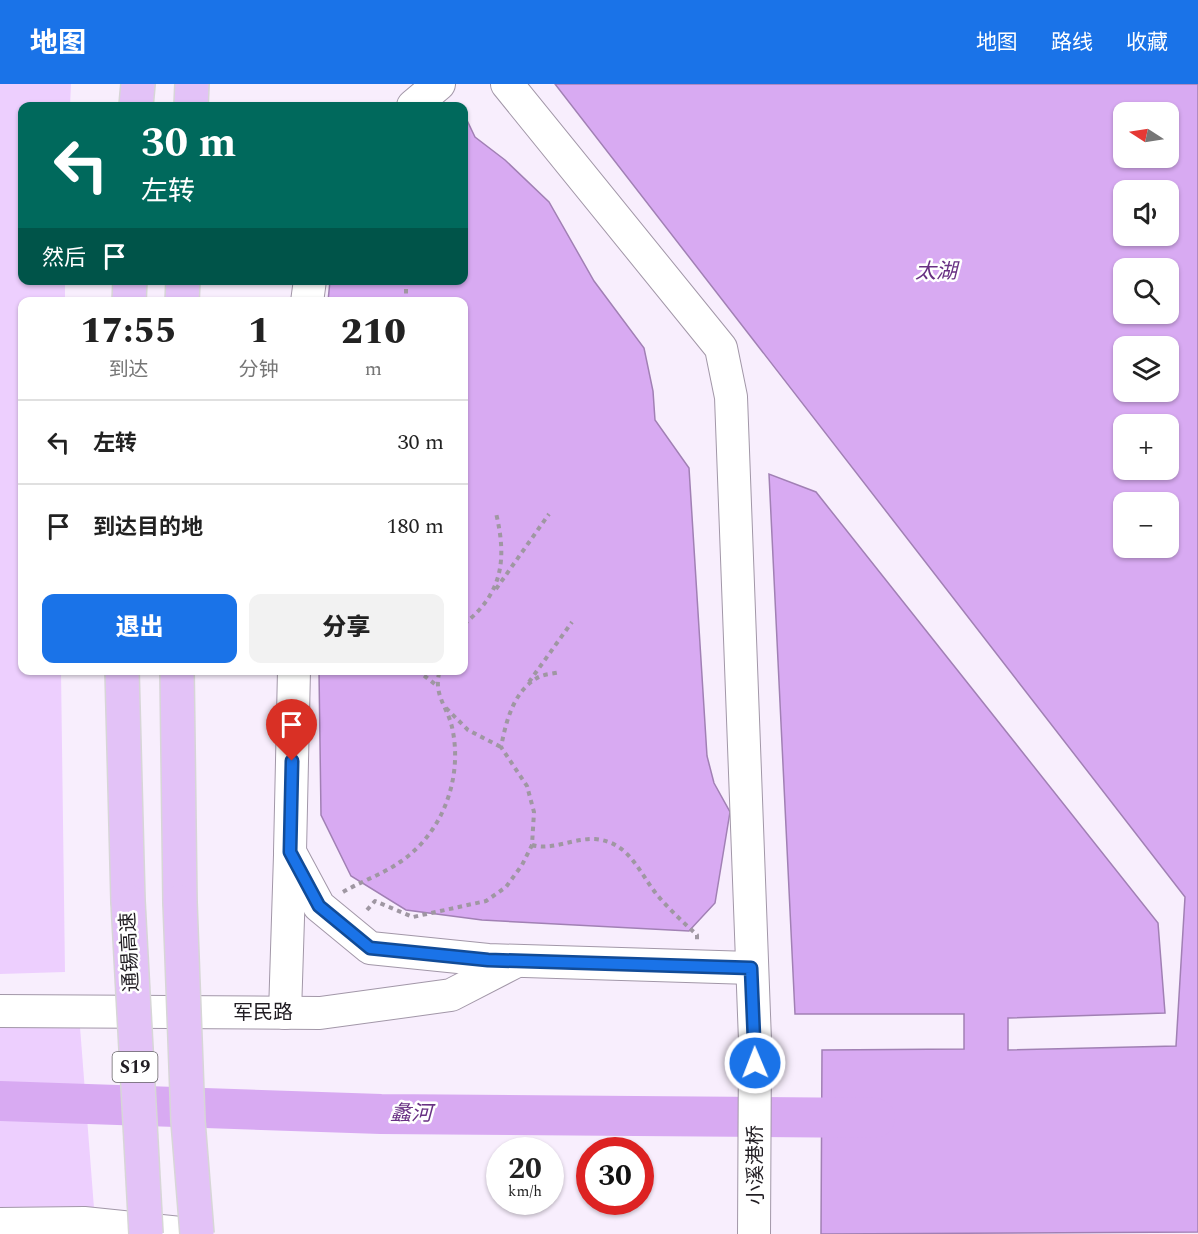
<!DOCTYPE html>
<html lang="zh">
<head>
<meta charset="utf-8">
<style>
	body { margin:0; font-family:Spectral,"Noto Sans SC",serif; background:#f2f2f2; color:#222; height:100vh; display:flex; flex-direction:column; font-size:22px; white-space:nowrap }
	* { box-sizing:border-box; margin:0 }
	p { font-size:20px; color:#767676 }
	.icon { flex:none; width:33px; height:33px; fill:none; stroke:currentColor; stroke-width:2; stroke-linecap:round; stroke-linejoin:round }
	.map { position:relative; flex:1; overflow:hidden }
	.drawer { position:absolute; left:18px; top:213px; width:450px; height:378px; display:flex; flex-direction:column; background:#fff; border-radius:12px; box-shadow:0 2px 4px #0004 }
	.drawer>* { flex:none }
	.top-card { position:absolute; left:18px; top:18px; width:450px; height:183px; border-radius:12px; box-shadow:0 2px 4px #0004; background:#00695c; color:#fff; overflow:hidden }
	.needle { width:39px; rotate:282deg }
	.buttons { position:absolute; left:1113px; top:18px; display:grid; gap:12px }
	.buttons a { display:grid; place-items:center; width:66px; height:66px; border-radius:12px; background:#fff; box-shadow:0 2px 4px #0004; font-size:30px }
	.speed { position:absolute; left:486px; top:1053px; display:flex; gap:12px; font-size:30px; font-weight:700; text-align:center }
	.speed>* { display:grid; place-content:center; width:78px; height:78px; border-radius:50%; background:#fff; box-shadow:0 2px 4px #0004; line-height:1 }
	.speed small { font-size:15px; font-weight:400 }
	.speed .limit { border:9px solid #d22; background:#fff; color:#111 }
	.pin { position:absolute; display:grid; place-items:center; width:51px; height:51px; color:#fff; margin:-62px -26px; border-radius:50% 50% 50% 0; rotate:-45deg; box-shadow:0 0 6px #0007 }
	.pin .icon { rotate:45deg }
	.me { position:absolute; width:66px; margin:-33px; rotate:359deg; stroke-linejoin:round; filter:drop-shadow(0 0 4px #0008) }
	.turn { display:flex; align-items:center; gap:21px; height:126px; padding:0 24px; font-size:27px }
	.turn .icon { width:78px; height:78px; stroke-width:2.5 }
	.turn b { display:block; font-size:42px; line-height:51px }
	.then { display:flex; align-items:center; height:57px; padding:0 24px; background:#0003; gap:12px; font-size:22px }
	.eta { display:flex; justify-content:space-evenly; align-items:center; height:102px; text-align:center }
	.eta b { font-size:36px; font-weight:800; line-height:42px }
	.button { display:flex; gap:12px; margin-top:auto; padding:12px 24px }
	.button a { flex:1; height:69px; border-radius:12px; background:#1a73e8; color:#fff; font-size:24px; font-weight:800; line-height:69px; text-align:center }
	.button a+a { background:#f2f2f2; color:#222 }
	ul { padding:0; list-style:none }
	li { display:flex; align-items:center; gap:18px; height:84px; padding:0 24px; border-top:2px solid #e0e0e0 }
	li div { flex:1 }
	li b { display:block; font-size:22px }
	li em { font-style:normal }
	header { display:flex; align-items:center; gap:36px; box-sizing:border-box; height:84px; padding:0 30px; background:#1a73e8; color:#fff }
	header strong { font-size:28px }
	nav { display:flex; gap:33px; margin-inline-start:auto; font-size:21px }
	.map>svg:first-child { display:block }
</style>
</head>
<body>
<header>
<strong>地图</strong>
<nav><a>地图</a><a>路线</a><a>收藏</a></nav>
</header>
<div class="map">
<svg width="1198" height="1150" viewBox="0 0 1198 1150">
	<rect width="100%" height="100%" fill="#f8eefd"/>
	<!-- green -->
	<g fill="#edcffe">
		<polygon points="0,0 71,0 70,22 22,22 22,196 65,197 65,217 22,218 22,586 61,587 65,888 0,890"/>
		<polygon points="80,943 96,1150 0,1150 0,944"/>
	</g>
	<!-- water -->
	<g fill="#d8aaf2" stroke="#a180b4" stroke-width="1.5" fill-rule="evenodd">
		<path d="M555,0H1198V1148L821,1150L822,966L964,965V930H795L769,390L816,408L1158,839L1165,929L1008,934V966L1176,962L1185,813ZM1124,28H1168V74H1124ZM1124,106H1168V152H1124ZM1124,184H1168V230H1124ZM1124,262H1168V308H1124ZM1124,340H1168V386H1124ZM1124,418H1168V464H1124Z"/>
		<polygon points="464,30 475,53 505,76 549,118 594,197 644,264 653,307 655,336 689,384 707,672 714,699 730,728 715,819 689,847 482,836 406,826 351,792 321,731 319,587 464,586 464,218 328,217 330,197 464,196"/>
	</g>
	<g fill="none" stroke-linecap="round" stroke-linejoin="round">
		<!-- river -->
		<polyline stroke="#d8aaf2" stroke-width="40" points="0,1017 381,1030 875,1034"/>
		<defs>
			<g id="minor">
				<polyline points="507,0 721,264 731,313 755,957 754,1150"/>
				<polyline points="413,22 439,0"/>
				<polyline points="307,218 310,196"/>
				<polyline points="294,586 290,768 319,822 370,864 488,876 751,884"/>
				<polyline points="0,927 320,929 451,911 515,878"/>
				<polyline points="285,929 290,771"/>
				<polyline points="0,1140 84,1139 190,1150"/>
			</g>
			<g id="highway">
				<polyline points="136,22 138,0"/>
				<polyline points="191,22 192,0"/>
				<polyline points="129,218 130,196"/>
				<polyline points="182,218 183,196"/>
				<polyline points="122,586 128,817"/>
				<polyline points="177,586 180,818"/>
			</g>
		</defs>
		<!-- minor casing -->
		<use href="#minor" stroke="#a297a8" stroke-width="34"/>
		<!-- highway casing -->
		<use href="#highway" stroke="#d7d6d7" stroke-width="36"/>
		<!-- path -->
		<g stroke="#9f97a2" stroke-width="4" stroke-dasharray="4.5 4.5" stroke-linecap="butt">
			<polyline points="406,196 406,218"/>
			<polyline points="496,505 549,430"/>
			<path d="M464,540C503,509 507,475 496,429"/>
			<polyline points="417,586 436,601"/>
			<polyline points="529,598 572,538"/>
			<polyline points="446,624 468,646 501,663"/>
			<path d="M532,761C551,767 573,754 595,755C630,758 639,789 658,812C670,826 684,839 697,851V857"/>
			<path d="M343,808C362,797 383,790 400,778C442,750 462,696 453,648C449,623 432,612 440,586"/>
			<path d="M367,826L375,817L413,833L486,817L506,803L522,781L532,761L534,728L527,702L501,663C506,638 513,608 537,594C543,590 553,590 560,588"/>
		</g>
		<!-- minor -->
		<use href="#minor" stroke="#fff" stroke-width="32"/>
		<!-- highway -->
		<use href="#highway" stroke="#e3c2f7" stroke-width="33"/>
		<defs>
			<g id="highway-bridge">
				<polyline points="128,817 146,1150"/>
				<polyline points="180,818 188,1037 197,1150"/>
			</g>
		</defs>
		<!-- highway-bridge casing -->
		<use href="#highway-bridge" stroke="#d7d6d7" stroke-width="36" stroke-linecap="butt"/>
		<!-- highway-bridge -->
		<use href="#highway-bridge" stroke="#e3c2f7" stroke-width="33"/>
	</g>
	<g fill="none" stroke-linecap="round" stroke-linejoin="round">
		<defs>
			<polyline id="route" points="292,677 290,768 319,822 370,864 488,876 751,884 755,979"/>
		</defs>
		<!-- route casing -->
		<use href="#route" stroke="#114b97" stroke-width="15"/>
		<!-- route -->
		<use href="#route" stroke="#1a73e8" stroke-width="10"/>
	</g>
	<g text-anchor="middle" dominant-baseline="central" stroke-width="5" stroke-linejoin="round" paint-order="stroke">
		<!-- shield labels -->
		<rect fill="#fff" stroke="#646165" stroke-width="1.5" x="112.5" y="968" width="45" height="30" rx="4.5"/>
		<g font-size="18" font-weight="bold" fill="#211d23">
			<text x="135" y="983">S19</text>
		</g>
		<!-- street labels -->
		<g font-size="20" fill="#211d23" stroke="#fff">
			<text transform="translate(130 868) rotate(-93)">通锡高速</text>
			<text x="263" y="929">军民路</text>
			<text transform="translate(756 1081) rotate(-90)">小溪港桥</text>
		</g>
		<!-- water labels -->
		<g font-size="21" font-style="italic" fill="#683083" stroke="#fff">
			<text x="936" y="188">太湖</text>
			<text transform="translate(411 1030) rotate(1)">蠡河</text>
		</g>
	</g>
</svg>
<div class="buttons">
<a><svg class="needle" viewBox="-14 -14 28 28"><path d="M0-13l5 13h-10z" fill="#e53935"/><path d="M0 13l5-13h-10z" fill="#767676"/></svg></a>
<a><svg class="icon" aria-label="sound" viewBox="0 0 24 24"><path d="M4 9h4l5-4v14l-5-4H4zM17 9q2 3 0 6"/></svg></a>
<a><svg class="icon" aria-label="search" viewBox="0 0 24 24"><circle cx="10" cy="10" r="6"/><path d="M15 15l6 6"/></svg></a>
<a><svg class="icon" aria-label="layers" viewBox="0 0 24 24"><path d="M12 4l9 5-9 5-9-5zM3 14l9 5 9-5"/></svg></a>
<a>+</a>
<a>−</a>
</div>
<div class="speed"><div>20<small>km/h</small></div><div class="limit">30</div></div>
<div class="pin" style="left:292px;top:677px;background:#d93025"><svg class="icon" aria-label="arrive" viewBox="0 0 24 24"><path d="M6 21V4h12l-3 4 3 4H6"/></svg></div>
<svg class="me" style="left:755px;top:979px" viewBox="-20 -20 40 40"><circle r="17" fill="#1a73e8" stroke="#fff" stroke-width="3"/><path d="M0-11L8 9 0 5-8 9z" fill="#fff"/></svg>
<div class="top-card">
<div class="turn"><svg class="icon" aria-label="left" viewBox="0 0 24 24"><path d="M17 20v-9H6M10 6l-5 5 5 5"/></svg><div><b>30 m</b>左转</div></div>
<div class="then">然后<svg class="icon" aria-label="arrive" viewBox="0 0 24 24"><path d="M6 21V4h12l-3 4 3 4H6"/></svg></div>
</div>
<section class="drawer">
<div class="eta">
<div><b>17:55</b><p>到达</p></div>
<div><b>1</b><p>分钟</p></div>
<div><b>210</b><p>m</p></div>
</div>
<ul>
<li><svg class="icon" aria-label="left" viewBox="0 0 24 24"><path d="M17 20v-9H6M10 6l-5 5 5 5"/></svg><div><b>左转</b></div><em>30 m</em></li>
<li><svg class="icon" aria-label="arrive" viewBox="0 0 24 24"><path d="M6 21V4h12l-3 4 3 4H6"/></svg><div><b>到达目的地</b></div><em>180 m</em></li>
</ul>
<div class="button"><a>退出</a><a>分享</a></div>
</section>
</div>
</body>
</html>
